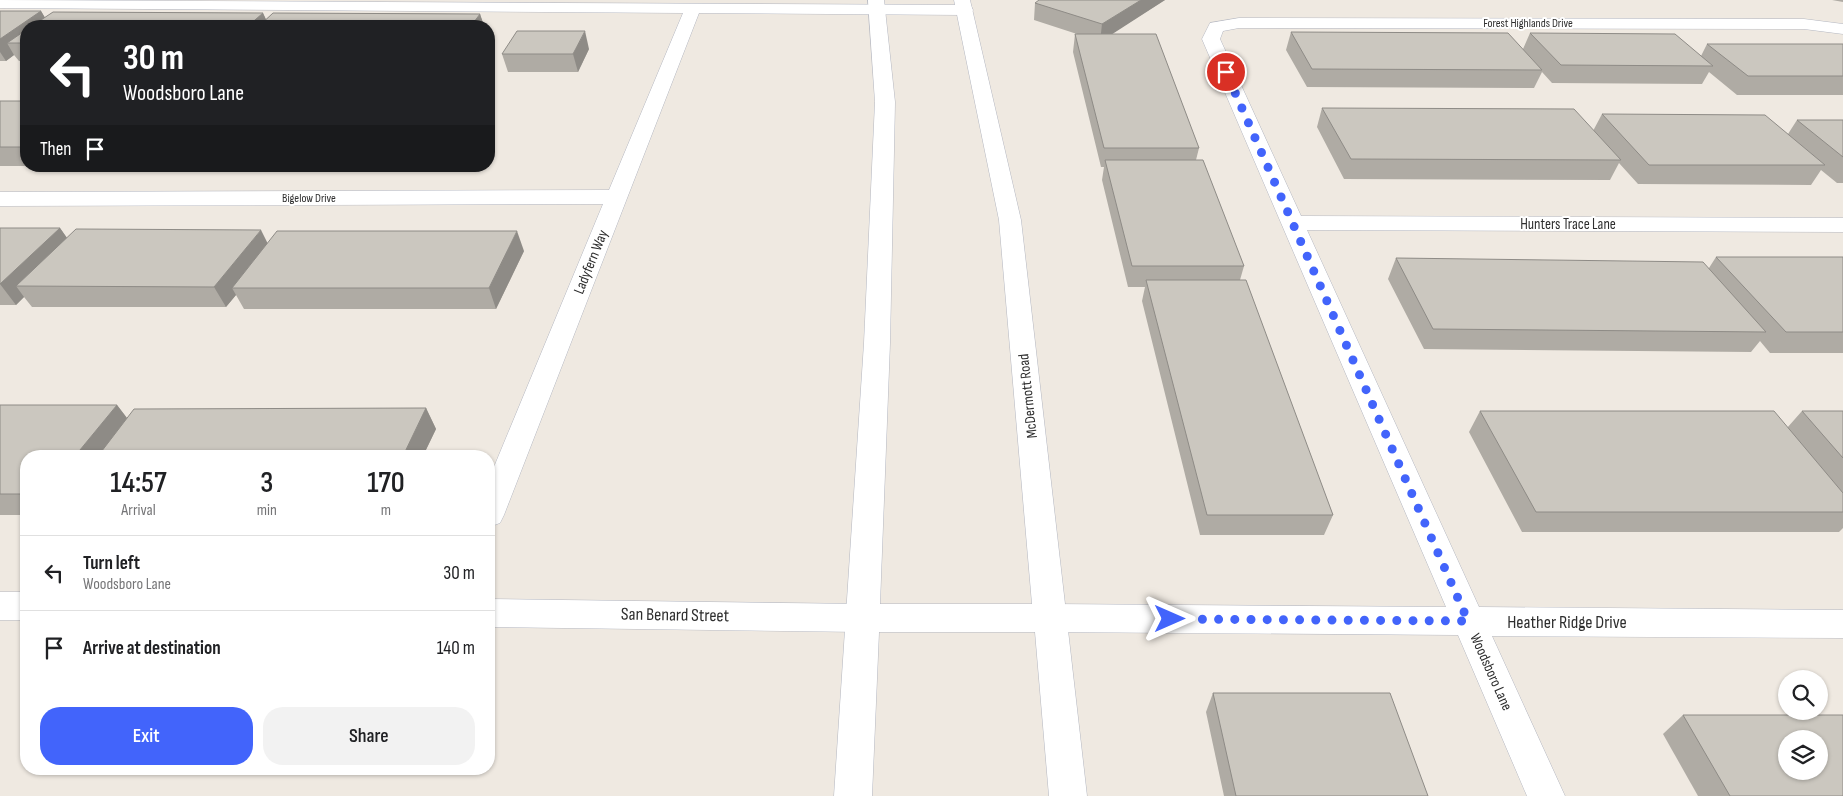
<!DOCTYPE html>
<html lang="en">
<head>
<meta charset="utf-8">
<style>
	body { margin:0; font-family:"Sofia Sans Condensed",sans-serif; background:#f2f2f2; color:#202124; height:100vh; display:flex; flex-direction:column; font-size:19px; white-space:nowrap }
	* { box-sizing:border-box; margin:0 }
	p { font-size:16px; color:#757577 }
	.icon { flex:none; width:28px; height:28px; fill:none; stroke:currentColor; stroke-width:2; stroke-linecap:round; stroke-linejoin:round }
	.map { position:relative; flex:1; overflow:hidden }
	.details { position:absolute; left:20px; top:450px; width:475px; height:325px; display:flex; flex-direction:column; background:#fff; border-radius:20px; box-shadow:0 1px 4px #0004 }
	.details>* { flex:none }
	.banner { position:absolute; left:20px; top:20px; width:475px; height:152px; border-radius:20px; box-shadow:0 1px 4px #0004; background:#202124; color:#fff; overflow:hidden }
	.tools { position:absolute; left:1778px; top:670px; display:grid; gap:10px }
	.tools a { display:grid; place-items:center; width:50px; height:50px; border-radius:50%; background:#fff; box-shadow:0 1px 4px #0004; font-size:25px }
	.pin { position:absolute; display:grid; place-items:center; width:42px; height:42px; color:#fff; margin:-21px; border:2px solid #fff; border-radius:50%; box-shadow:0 1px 5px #0007 }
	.me { position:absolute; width:55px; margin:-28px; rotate:90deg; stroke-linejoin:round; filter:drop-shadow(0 0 4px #0008) }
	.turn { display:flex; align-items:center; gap:18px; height:105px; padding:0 20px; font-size:22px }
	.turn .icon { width:65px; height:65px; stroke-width:2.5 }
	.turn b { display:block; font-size:35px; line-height:42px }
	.then { display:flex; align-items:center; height:48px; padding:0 20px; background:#0003; gap:10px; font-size:19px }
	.eta { display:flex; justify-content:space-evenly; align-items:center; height:85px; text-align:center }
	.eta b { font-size:30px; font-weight:600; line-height:35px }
	.button { display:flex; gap:10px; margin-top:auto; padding:10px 20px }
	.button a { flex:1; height:58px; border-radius:20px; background:#4264fb; color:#fff; font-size:20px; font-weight:600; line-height:58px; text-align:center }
	.button a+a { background:#f2f2f2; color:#202124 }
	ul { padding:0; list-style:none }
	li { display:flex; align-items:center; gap:15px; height:75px; padding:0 20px; border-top:1px solid #e0e0e0 }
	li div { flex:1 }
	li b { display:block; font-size:19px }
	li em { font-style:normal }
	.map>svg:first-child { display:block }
</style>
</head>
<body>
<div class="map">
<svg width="1843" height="796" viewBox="0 0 1843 796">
	<rect width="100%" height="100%" fill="#efe9e1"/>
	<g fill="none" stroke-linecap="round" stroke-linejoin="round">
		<defs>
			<g id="minor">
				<polygon points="0,0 965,5 971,6 973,10 971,14 965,15 699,13 504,515 500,523 489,527 489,479 603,204 0,206 0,192 609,190 683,13 0,8"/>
				<polygon points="1239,18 1804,19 1843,24 1843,34 1804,29 1239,28 1223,31 1220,39 1301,216 1843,218 1843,232 1307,230 1479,607 1843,610 1843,638 1492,636 1565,796 1527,796 1458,635 1050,632 1038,628 1033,618 1038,608 1050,604 1446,607 1202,39 1210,23"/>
				<rect x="0" y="592" width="26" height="28"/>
				<polygon points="489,599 862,604 874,608 879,618 874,628 862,632 489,627"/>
			</g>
			<polygon id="secondary" points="868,0 884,0 895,102 890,343 880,604 1032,604 999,220 954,0 970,0 1021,220 1087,796 1049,796 1035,632 879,632 872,796 834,796 864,343 875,102"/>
		</defs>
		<!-- minor casing -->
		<use href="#minor" stroke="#b4b7c1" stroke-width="1"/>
		<!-- secondary casing -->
		<use href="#secondary" stroke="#b4b7c1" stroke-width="1"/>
		<!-- minor -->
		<use href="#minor" fill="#fff" fill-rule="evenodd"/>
		<!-- secondary -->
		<use href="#secondary" fill="#fff" fill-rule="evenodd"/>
	</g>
	<!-- wall -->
	<g fill="#afaba4">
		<polygon points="1165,0 1111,34 1199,148 1196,160 1244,266 1240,280 1333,515 1324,535 1200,535 1142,301 1145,287 1128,287 1102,180 1104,167 1101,167 1073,52 1075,34 1077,34 1034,20 1035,3"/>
		<polygon points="1832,0 1843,0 1843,2"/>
		<polygon points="0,11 41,11 45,18 53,12 263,13 266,20 273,13 480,14 484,26 26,26 26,61 19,61 14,55 6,61 0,61"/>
		<polygon points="1291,32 1523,49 1530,33 1701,56 1707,44 1843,44 1843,95 1737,95 1709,72 1702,84 1552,83 1542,72 1534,88 1307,87 1286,50"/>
		<polygon points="589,49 578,72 508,72 502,54"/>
		<rect x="0" y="101" width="26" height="65"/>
		<polygon points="1322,108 1593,131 1602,114 1788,134 1797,120 1843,120 1843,183 1837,183 1821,170 1811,185 1638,184 1619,163 1610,180 1344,179 1317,127"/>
		<polygon points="188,166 390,166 389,167"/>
		<polygon points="0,228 60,228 67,238 524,251 496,309 244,309 236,295 226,307 32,307 24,297 16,305 0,305"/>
		<polygon points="1716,257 1843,257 1843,353 1770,353 1760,341 1751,352 1424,349 1388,279 1396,258 1709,268"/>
		<polygon points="0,405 117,405 127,418 426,408 436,429 423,456 26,456 26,515 0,515"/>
		<polygon points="1480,411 1787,428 1802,411 1843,411 1843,528 1839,532 1522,532 1469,432"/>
		<polygon points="1213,693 1428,796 1224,796 1206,712"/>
		<polygon points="1683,715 1843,796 1698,796 1663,734"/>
	</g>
	<!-- shaded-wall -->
	<g fill="#8e8b86">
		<polygon points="1141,0 1165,0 1100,42 1102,24"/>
		<polygon points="41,11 50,26 26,26 26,43 7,43 14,55 6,61 0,52 0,39"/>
		<polygon points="263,13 269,26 248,26"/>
		<polygon points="480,14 484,26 471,26"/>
		<polygon points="585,31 589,49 578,72 573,54"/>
		<polygon points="60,228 74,248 16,286 24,297 16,305 0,284"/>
		<polygon points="261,230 271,250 232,288 236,295 226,307 214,287"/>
		<polygon points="517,231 524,251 496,309 489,288"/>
		<polygon points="117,405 133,426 109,456 75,456"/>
		<polygon points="426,408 436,429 423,456 403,456"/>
	</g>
	<!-- building -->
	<g fill="#cbc7bf" stroke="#8e8b86" fill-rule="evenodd">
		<polygon points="1039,0 1141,0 1102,24 1035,3"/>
		<polygon points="0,11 41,11 0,39"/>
		<polygon points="53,12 263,13 248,26 32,26"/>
		<polygon points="273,13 480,14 471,26 259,26"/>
		<polygon points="26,30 26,43 7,43"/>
		<polygon points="517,31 585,31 573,54 502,54"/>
		<polygon points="1291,32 1508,33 1542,70 1312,69"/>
		<polygon points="1530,33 1675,34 1713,66 1561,65"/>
		<polygon points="1075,34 1156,34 1199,148 1104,148"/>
		<polygon points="1707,44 1843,44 1843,76 1748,76"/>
		<rect x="0" y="101" width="26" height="46"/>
		<polygon points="1322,108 1574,109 1621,160 1351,159"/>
		<polygon points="1602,114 1765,115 1825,165 1649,165"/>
		<polygon points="1797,120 1843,120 1843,157"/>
		<polygon points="1105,160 1203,160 1244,266 1132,266"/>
		<polygon points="0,228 60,228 0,284"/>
		<polygon points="76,229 261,230 214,287 16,286"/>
		<polygon points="277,231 517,231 489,288 232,288"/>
		<polygon points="1716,257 1843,257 1843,332 1786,332"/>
		<polygon points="1396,258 1703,262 1766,332 1433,329"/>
		<polygon points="1146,280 1246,280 1333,515 1207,515"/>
		<polygon points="0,405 117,405 75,456 26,456 26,494 0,494"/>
		<polygon points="426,408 403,456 98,456 134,409"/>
		<polygon points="1480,411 1774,411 1843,493 1843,512 1536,512"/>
		<polygon points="1802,411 1843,411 1843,458"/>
		<polygon points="1213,693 1390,693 1428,796 1236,796"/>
		<path d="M1683,715H1843V796H1730ZM1786,739H1819V771H1786Z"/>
	</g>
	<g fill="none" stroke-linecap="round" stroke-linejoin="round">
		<!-- route -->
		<polyline stroke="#4264fb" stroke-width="9" stroke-dasharray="0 16.2" points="1170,619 1468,621 1226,72"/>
	</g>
	<g text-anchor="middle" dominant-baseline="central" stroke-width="4" stroke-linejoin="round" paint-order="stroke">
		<!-- far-street labels -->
		<g font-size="12" fill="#2e2e2e" stroke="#fff">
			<text x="1528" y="23">Forest Highlands Drive</text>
			<text x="309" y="198">Bigelow Drive</text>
		</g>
		<!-- street labels -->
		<g font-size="15" fill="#2e2e2e" stroke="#fff">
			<text x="1568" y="224">Hunters Trace Lane</text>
			<text transform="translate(591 262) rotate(-68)">Ladyfern Way</text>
			<text transform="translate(1028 396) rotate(-96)">McDermott Road</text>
			<text transform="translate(1491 672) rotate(66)">Woodsboro Lane</text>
		</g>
		<!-- near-street labels -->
		<g font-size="18" fill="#2e2e2e" stroke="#fff">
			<text transform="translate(675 615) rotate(1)">San Benard Street</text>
			<text x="1567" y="622">Heather Ridge Drive</text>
		</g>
	</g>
</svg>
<div class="tools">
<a><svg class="icon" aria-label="search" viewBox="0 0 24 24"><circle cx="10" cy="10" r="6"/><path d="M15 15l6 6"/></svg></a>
<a><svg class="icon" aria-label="layers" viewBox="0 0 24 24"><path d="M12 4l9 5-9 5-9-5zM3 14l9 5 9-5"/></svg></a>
</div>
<div class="pin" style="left:1226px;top:72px;background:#d93025"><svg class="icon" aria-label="arrive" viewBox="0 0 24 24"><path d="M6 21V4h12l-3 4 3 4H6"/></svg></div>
<svg class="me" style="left:1170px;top:619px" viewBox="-20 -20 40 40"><path d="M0-17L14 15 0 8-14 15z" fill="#4264fb" stroke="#fff" stroke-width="4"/></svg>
<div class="banner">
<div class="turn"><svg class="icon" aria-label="left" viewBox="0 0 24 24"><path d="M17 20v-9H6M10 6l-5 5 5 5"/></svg><div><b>30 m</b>Woodsboro Lane</div></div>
<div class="then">Then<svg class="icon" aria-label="arrive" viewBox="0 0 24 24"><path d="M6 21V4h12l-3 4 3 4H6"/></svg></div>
</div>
<section class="details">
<div class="eta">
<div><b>14:57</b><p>Arrival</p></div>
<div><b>3</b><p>min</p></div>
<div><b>170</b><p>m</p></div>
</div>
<ul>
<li><svg class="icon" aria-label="left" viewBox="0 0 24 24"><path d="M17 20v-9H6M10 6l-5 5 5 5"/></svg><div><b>Turn left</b><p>Woodsboro Lane</p></div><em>30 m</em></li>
<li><svg class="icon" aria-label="arrive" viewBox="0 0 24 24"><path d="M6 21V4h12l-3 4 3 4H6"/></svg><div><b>Arrive at destination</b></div><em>140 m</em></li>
</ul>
<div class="button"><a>Exit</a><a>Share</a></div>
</section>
</div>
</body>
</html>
